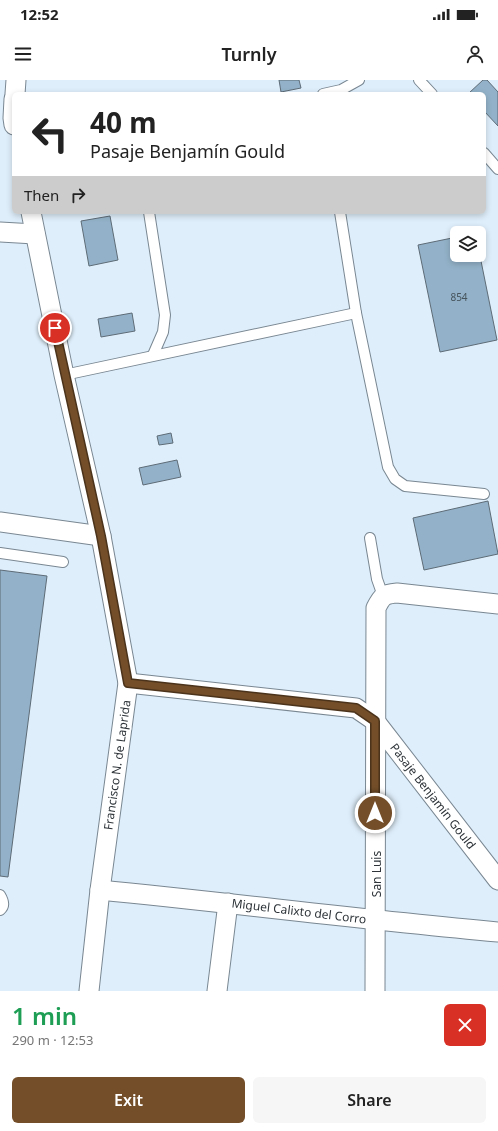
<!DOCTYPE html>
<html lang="en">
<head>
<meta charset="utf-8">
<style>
	body { margin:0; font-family:"Noto Sans",sans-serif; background:#f6f6f6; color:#222; height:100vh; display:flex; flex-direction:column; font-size:15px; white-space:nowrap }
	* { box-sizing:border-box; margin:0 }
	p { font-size:13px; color:#767676 }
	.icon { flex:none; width:22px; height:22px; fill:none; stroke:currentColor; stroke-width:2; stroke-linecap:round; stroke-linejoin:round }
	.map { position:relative; height:911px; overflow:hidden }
	.drawer { display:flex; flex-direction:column; background:#fff; flex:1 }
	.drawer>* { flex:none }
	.hud { position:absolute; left:12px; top:12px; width:474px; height:122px; border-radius:6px; box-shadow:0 2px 6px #0003; background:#fff; color:#222; overflow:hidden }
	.controls { position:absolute; left:450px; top:146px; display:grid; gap:8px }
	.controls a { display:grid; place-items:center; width:36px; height:36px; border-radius:6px; background:#fff; box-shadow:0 2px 6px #0003; font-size:20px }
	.pin { position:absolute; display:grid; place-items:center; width:34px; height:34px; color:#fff; margin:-17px; border:2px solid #fff; border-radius:50%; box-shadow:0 1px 4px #0007 }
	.me { position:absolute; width:44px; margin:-22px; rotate:0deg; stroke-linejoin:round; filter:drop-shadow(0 0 3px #0008) }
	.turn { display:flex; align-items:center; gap:14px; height:84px; padding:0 12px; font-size:18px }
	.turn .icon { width:52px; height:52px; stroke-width:2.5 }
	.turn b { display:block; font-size:28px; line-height:34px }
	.then { display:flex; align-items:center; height:38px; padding:0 12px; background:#0003; gap:8px; font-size:15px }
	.round { display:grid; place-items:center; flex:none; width:42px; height:42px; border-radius:6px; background:#f6f6f6 }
	.head { display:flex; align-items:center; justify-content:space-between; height:68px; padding:0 12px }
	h1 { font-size:24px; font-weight:600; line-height:30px; color:#1e9e55 }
	.button { display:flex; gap:8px; margin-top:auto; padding:8px 12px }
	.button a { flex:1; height:46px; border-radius:6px; background:#734e29; color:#fff; font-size:16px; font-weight:600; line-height:46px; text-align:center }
	.button a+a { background:#f6f6f6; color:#222 }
	.status { display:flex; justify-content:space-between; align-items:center; height:28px; padding:0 20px; background:#fff; direction:ltr }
	.status svg { height:11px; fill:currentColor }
	header { display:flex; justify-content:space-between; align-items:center; height:52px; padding:0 12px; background:#fff; font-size:18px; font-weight:600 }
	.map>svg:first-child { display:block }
</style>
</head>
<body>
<div class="status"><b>12:52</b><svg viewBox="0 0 49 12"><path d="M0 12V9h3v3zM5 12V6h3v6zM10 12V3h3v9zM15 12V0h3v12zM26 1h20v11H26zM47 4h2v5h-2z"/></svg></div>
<header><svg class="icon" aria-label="menu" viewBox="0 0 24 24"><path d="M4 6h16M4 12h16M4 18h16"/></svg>Turnly<svg class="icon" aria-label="person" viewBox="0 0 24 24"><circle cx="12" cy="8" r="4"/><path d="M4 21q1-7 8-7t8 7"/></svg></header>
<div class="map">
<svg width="498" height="911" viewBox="0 0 498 911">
	<rect width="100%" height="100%" fill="#deeefa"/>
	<!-- building -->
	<g fill="#93b2c9" stroke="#5d6b76">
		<polygon points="279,0 299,0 301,8 281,12"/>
		<polygon points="483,0 487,0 498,12 498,46 484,31 484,14 469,13"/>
		<polygon points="110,136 118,180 89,186 81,141"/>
		<polygon points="457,157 457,175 479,175 479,171 497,260 440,272 418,165"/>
		<polygon points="132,233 135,251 101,257 98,239"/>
		<polygon points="171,353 173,363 159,365 157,356"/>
		<polygon points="177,380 181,397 143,405 139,388"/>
		<polygon points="488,421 498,474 424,490 413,438"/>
		<polygon points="0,490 47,496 8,797 0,796"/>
	</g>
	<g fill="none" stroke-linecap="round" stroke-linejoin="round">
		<defs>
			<g id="service">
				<polyline points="419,0 432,14"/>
				<polyline points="323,14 341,10 359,0"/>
				<polyline points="484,73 498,89"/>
				<polyline points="149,132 165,235 163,252 153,275"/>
				<polyline points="340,132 356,233 388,387 395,399 405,406 484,414"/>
				<polyline points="64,295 356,233"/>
				<polyline points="370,458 377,499 383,516"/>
				<polyline points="0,473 63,482"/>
				<path d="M0,815C3,820 5,826 0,830"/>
			</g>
			<g id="minor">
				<polyline points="15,14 16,0"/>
				<polyline points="14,19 13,38 14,45"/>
				<polyline points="31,132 64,295 101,456 128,603 100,810 89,911"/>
				<polyline points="0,152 35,154"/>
				<polyline points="0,442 101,456"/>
				<polyline points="128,603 356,628 375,641 498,800"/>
				<path d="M100,810C233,823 365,840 498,852"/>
				<polyline points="217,911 228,823"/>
				<path d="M375,911L376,528C382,516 384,514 397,513L498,524"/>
			</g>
		</defs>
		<!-- service casing -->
		<use href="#service" stroke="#798792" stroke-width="12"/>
		<!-- minor casing -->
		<use href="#minor" stroke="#798792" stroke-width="21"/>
		<!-- service -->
		<use href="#service" stroke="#fff" stroke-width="10"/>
		<!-- minor -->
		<use href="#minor" stroke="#fff" stroke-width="19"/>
	</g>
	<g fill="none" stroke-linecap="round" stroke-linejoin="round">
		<defs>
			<polyline id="route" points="55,248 101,456 128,603 356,628 375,641 375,733"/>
		</defs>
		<!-- route casing -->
		<use href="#route" stroke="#4b331b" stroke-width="10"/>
		<!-- route -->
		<use href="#route" stroke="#734e29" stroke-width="7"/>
	</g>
	<g text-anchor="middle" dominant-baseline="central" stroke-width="3.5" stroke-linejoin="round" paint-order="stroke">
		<!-- number labels -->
		<g font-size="10" fill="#46535c">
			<text x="459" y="217">854</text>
		</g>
		<!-- street labels -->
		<g font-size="12" fill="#2d3338" stroke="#fff">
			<text transform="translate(117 685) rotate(-82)">Francisco N. de Laprida</text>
			<text transform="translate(433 716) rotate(52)">Pasaje Benjamín Gould</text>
			<text transform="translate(376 794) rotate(-90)">San Luis</text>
			<text transform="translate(299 831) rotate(7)">Miguel Calixto del Corro</text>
		</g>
	</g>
</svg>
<div class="controls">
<a><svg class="icon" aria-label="layers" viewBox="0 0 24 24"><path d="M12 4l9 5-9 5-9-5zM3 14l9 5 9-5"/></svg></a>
</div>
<div class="pin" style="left:55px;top:248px;background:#d93025"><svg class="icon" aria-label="arrive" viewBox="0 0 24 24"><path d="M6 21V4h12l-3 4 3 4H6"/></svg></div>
<svg class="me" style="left:375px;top:733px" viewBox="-20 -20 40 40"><circle r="17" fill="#734e29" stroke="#fff" stroke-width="3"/><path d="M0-11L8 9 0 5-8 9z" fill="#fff"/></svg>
<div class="hud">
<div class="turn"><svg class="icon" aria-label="left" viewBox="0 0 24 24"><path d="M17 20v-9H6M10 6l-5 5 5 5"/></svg><div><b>40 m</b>Pasaje Benjamín Gould</div></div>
<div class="then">Then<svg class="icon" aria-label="right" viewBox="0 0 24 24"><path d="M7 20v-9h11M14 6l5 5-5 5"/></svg></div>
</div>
</div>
<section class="drawer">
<div class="head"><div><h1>1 min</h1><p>290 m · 12:53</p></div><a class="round" style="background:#d93025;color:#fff"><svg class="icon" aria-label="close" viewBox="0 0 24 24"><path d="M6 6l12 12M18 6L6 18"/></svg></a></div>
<div class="button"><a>Exit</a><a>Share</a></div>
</section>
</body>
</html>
